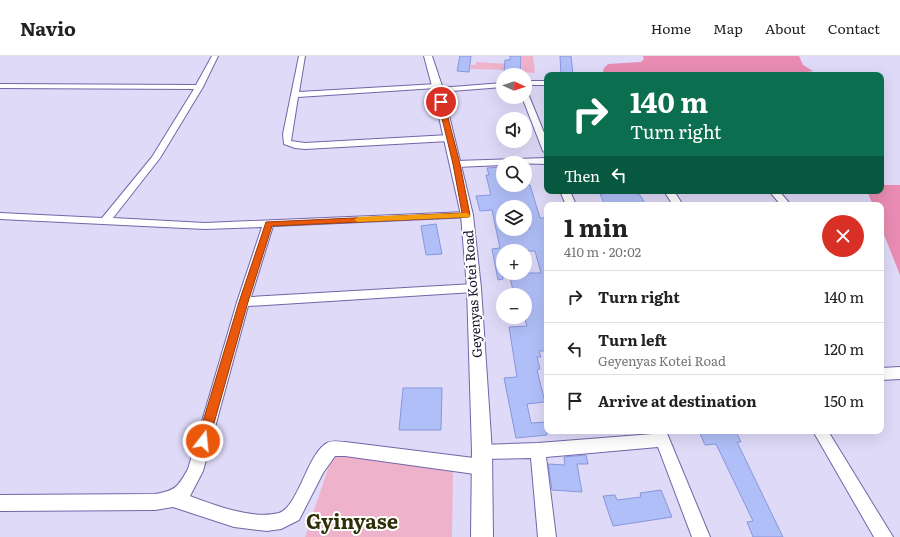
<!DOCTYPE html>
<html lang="en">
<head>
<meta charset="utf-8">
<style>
	body { margin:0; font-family:Literata,serif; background:#f6f6f6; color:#222; height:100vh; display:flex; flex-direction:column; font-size:15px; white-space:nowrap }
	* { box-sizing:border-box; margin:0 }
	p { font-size:13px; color:#767676 }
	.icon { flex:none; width:22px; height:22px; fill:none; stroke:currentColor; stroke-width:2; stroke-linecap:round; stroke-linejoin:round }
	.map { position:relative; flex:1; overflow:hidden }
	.side { position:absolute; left:544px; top:146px; width:340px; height:232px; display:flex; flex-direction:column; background:#fff; border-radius:8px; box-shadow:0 4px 16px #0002 }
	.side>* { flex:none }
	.guide { position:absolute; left:544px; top:16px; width:340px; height:122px; border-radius:8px; box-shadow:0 4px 16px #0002; background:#0b6e4f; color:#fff; overflow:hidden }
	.needle { width:26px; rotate:94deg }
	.fabs { position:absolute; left:496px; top:12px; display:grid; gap:8px }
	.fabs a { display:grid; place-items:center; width:36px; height:36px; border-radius:50%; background:#fff; box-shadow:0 4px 16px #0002; font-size:20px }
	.pin { position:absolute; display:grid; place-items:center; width:34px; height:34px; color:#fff; margin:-17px; border:2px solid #fff; border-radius:50%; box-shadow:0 1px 4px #0007 }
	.me { position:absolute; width:44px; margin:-22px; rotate:16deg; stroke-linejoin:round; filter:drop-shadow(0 0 3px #0008) }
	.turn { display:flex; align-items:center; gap:14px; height:84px; padding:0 20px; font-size:18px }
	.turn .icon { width:52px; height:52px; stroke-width:2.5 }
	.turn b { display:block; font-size:28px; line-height:34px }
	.then { display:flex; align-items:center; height:38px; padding:0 20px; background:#0003; gap:8px; font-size:15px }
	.round { display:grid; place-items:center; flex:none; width:42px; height:42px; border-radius:21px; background:#f6f6f6 }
	.overview { display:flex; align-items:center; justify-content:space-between; height:68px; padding:0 20px }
	h1 { font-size:24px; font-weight:700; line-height:30px }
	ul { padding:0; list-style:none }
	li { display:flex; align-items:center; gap:12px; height:52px; padding:0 20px; border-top:1px solid #e0e0e0 }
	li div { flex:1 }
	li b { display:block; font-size:15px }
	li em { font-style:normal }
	header { display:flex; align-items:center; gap:24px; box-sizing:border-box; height:56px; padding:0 20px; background:#fff; border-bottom:1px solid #e0e0e0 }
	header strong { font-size:19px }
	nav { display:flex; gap:22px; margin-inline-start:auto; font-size:14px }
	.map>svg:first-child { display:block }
</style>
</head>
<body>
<header>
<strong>Navio</strong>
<nav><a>Home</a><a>Map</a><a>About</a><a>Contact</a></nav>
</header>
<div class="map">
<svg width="900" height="481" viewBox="0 0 900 481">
	<rect width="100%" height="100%" fill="#dfdaf8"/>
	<!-- green -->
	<g fill="#eeb2ca">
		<polygon points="522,0 533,0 535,17 521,16"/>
		<polygon points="476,6 508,8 508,14 470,13 471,9 476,9"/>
		<polygon points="333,398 453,411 452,481 305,481"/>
	</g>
	<!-- forest -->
	<g fill="#e98cb3">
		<polygon points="643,0 799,0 803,9 813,15 790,19 585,19 603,16 604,12 608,8 641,6 644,3"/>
		<polygon points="881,127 885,129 900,129 900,219 881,171 881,149 873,149 867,135 881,135"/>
	</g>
	<!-- building -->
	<g fill="#b0bff8" stroke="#8797dc" fill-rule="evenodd">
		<polygon points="460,0 471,0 469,16 457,15"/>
		<polygon points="510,0 521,0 520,19 504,17 505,4 510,4"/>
		<polygon points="560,0 571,0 573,19 561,19"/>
		<path d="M503,111V129H530L540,162H547V295H539L541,301H537L540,313L537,314L545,346L527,348L531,367L547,366V379L516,382L504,322L517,321L509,271L527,270L525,264V239H514L509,217H541L535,195H503V223L498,224L492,193L500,192L492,154L480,155L476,140L491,139L486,119H489L487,112ZM503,151H525L530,173H503Z"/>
		<polygon points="636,135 638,139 640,139 646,149 605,149 600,138"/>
		<polygon points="436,168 442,198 426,199 421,170"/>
		<polygon points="403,332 442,332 441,374 399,374"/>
		<polygon points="699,375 736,375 741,386 737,386 783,481 753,481 747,466 753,465 716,388 705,389"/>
		<polygon points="586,399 588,408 577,408 582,436 552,434 548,408 565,409 564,401"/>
		<polygon points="661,434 672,461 613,470 603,440 615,439 617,444 641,441 640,437"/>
	</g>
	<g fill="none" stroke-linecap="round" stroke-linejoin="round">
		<defs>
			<g id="minor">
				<path d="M212,0H218L203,31L160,102L113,162L205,167L467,156L471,157L472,159L471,161L273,170L251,241L474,228L478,229L480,232L478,235L474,236L248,250L203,415L190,440C214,449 253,464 279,457C299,450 307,398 327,387C332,384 339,386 345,386L482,403L488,406L490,411L488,416L482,419L345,400H335L323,417L299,464L281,473L267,475L234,471L173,451L155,454L0,455V439L155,438C175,435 178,431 188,413L237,246L262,171L205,173L0,163V157L102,162L152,101L194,33L0,32V28L196,29Z"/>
				<polygon points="299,0 305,0 299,36 437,28 441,30 439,32 503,27 503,31 438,36 434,34 436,32 298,41 291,85 305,87 449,79 453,82 449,85 305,93 295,92 284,88 283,78"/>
				<rect x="525" y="25" width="22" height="4"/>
				<polygon points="525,38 529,40 547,84 547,98 543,95 522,41 525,41"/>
				<polygon points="547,102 547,108 503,107 503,109 456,111 451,108 456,105"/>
				<polygon points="560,135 570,135 576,149 566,149"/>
				<polygon points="664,135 674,135 683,149 673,149"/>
				<polygon points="769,135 779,135 791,149 781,149"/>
				<polygon points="900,311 900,323 881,324 881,312"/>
				<polygon points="652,375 666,375 710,481 692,481 658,391 546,401 556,481 538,481 531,402 482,403 477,401 474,396 477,391 482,389 538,387 653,378"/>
				<polygon points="813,375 828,375 893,481 874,481"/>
			</g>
			<polygon id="tertiary" points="424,0 432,0 442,30 473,159 481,232 492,396 493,481 471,481 472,396 467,232 461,159 432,30"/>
		</defs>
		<!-- minor casing -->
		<use href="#minor" stroke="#7465a8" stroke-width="2"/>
		<!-- tertiary casing -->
		<use href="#tertiary" stroke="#7465a8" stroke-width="2"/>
		<!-- minor -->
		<use href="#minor" fill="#fff" fill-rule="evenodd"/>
		<!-- tertiary -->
		<use href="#tertiary" fill="#fff" fill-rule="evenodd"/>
	</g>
	<!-- route -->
	<polygon fill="#ea580c" stroke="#983908" points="441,44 444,46 460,108 470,159 469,161 272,170 248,246 209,385 207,389 203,391 199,389 197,385 239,246 266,166 462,157 453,108 438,46"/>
	<!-- slow -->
	<polygon fill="#f59e0b" points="466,157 470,159 469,161 358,166 354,164 358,161"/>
	<g text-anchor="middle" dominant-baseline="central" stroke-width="4" stroke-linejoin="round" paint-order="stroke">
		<!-- street labels -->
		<g font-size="13" fill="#18112b" stroke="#fff">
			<text transform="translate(472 238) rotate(-94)">Geyenyas Kotei Road</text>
		</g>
		<!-- near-district labels -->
		<g font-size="20" font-weight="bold" fill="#2d3006" stroke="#fff">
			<text x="352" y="464">Gyinyase</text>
		</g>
	</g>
</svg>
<div class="fabs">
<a><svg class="needle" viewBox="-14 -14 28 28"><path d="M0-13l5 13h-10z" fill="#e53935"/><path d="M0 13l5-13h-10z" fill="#767676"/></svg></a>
<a><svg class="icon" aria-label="sound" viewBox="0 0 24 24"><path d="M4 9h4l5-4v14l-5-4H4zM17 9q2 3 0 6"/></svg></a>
<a><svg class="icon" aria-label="search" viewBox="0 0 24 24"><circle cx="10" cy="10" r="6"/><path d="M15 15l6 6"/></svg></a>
<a><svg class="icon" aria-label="layers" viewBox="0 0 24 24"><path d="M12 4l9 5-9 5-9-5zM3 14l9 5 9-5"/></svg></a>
<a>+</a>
<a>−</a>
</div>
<div class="pin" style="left:441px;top:46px;background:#d93025"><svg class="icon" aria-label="arrive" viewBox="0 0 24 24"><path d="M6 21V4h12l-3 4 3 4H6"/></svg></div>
<svg class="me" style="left:203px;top:385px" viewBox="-20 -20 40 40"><circle r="17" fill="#ea580c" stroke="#fff" stroke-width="3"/><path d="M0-11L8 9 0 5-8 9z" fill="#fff"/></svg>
<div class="guide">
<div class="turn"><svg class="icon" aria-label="right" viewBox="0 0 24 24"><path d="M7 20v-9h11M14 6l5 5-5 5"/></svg><div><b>140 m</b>Turn right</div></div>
<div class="then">Then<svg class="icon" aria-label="left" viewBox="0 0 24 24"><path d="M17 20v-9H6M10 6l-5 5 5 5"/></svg></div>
</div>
<section class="side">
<div class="overview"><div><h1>1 min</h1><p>410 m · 20:02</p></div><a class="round" style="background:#d93025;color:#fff"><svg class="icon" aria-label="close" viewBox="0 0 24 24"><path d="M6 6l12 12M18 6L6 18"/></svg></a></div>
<ul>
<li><svg class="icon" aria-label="right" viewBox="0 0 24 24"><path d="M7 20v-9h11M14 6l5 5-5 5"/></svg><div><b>Turn right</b></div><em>140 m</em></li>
<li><svg class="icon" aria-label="left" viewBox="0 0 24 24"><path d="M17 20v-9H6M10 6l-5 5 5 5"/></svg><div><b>Turn left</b><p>Geyenyas Kotei Road</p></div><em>120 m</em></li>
<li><svg class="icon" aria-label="arrive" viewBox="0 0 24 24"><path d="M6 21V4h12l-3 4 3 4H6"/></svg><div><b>Arrive at destination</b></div><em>150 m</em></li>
</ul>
</section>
</div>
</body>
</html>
